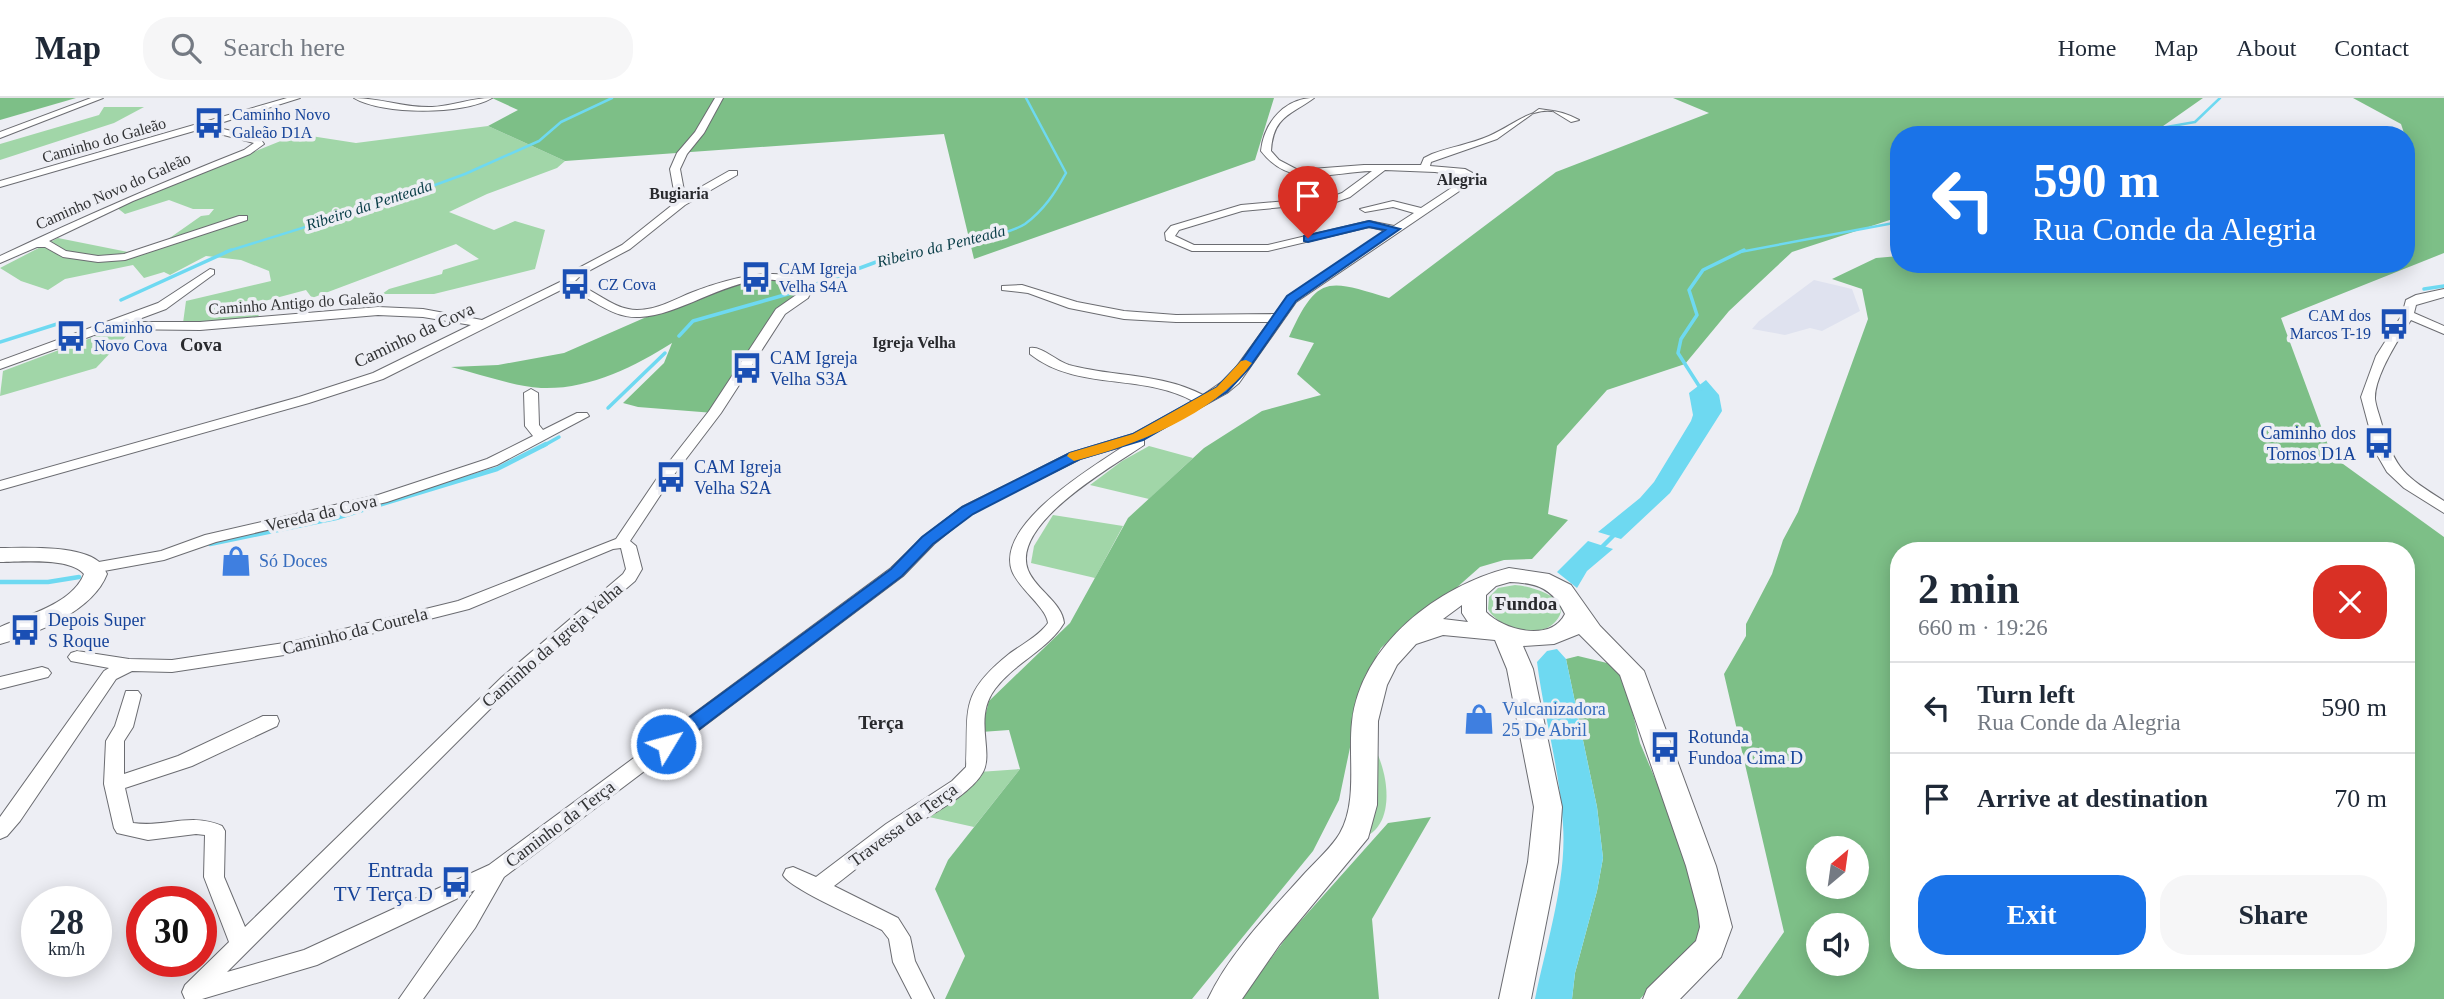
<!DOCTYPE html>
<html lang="en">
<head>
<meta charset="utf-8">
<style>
	body { margin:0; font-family:Georgia,serif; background:#f6f6f7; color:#1f2937; height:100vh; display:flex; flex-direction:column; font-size:26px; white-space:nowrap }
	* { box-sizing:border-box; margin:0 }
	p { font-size:23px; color:#747a83 }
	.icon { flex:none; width:38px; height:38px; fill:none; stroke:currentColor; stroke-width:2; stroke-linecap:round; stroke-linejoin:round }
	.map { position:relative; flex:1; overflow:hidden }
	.panel { position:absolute; left:1890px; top:444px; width:525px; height:427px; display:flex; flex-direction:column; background:#fff; border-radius:28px; box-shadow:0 4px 18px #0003 }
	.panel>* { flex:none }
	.top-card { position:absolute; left:1890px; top:28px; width:525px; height:147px; border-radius:28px; box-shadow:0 4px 18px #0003; background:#1a73e8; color:#fff; overflow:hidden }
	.needle { width:46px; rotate:29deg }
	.tools { position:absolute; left:1806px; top:738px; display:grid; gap:14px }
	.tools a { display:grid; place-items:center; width:63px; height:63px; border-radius:50%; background:#fff; box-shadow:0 4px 18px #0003; font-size:35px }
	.speed { position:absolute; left:21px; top:788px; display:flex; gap:14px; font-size:35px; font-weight:700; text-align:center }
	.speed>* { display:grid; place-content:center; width:91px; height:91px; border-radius:50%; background:#fff; box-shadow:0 4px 18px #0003; line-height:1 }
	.speed small { font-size:18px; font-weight:400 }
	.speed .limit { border:10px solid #d22; background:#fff; color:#111 }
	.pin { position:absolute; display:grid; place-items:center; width:60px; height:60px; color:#fff; margin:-72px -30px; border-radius:50% 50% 50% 0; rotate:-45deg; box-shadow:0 0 7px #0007 }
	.pin .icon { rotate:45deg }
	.me { position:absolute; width:77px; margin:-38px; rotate:53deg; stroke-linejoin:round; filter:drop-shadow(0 0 5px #0008) }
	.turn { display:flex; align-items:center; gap:24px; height:147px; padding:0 28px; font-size:32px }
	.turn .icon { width:91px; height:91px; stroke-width:2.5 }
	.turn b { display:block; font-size:49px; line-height:60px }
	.round { display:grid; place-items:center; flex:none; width:74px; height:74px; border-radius:28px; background:#f6f6f7 }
	.headline { display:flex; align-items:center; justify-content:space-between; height:119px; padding:0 28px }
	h1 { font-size:42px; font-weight:800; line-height:52px }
	.cta { display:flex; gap:14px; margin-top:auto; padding:14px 28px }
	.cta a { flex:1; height:80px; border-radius:28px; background:#1a73e8; color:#fff; font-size:28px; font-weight:800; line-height:80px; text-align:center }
	.cta a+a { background:#f6f6f7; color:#1f2937 }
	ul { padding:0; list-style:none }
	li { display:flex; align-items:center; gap:21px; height:91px; padding:0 28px; border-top:2px solid #e0e1e3 }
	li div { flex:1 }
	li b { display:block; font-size:26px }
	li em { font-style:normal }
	header { display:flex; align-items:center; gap:42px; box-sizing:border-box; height:98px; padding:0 35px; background:#fff; border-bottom:2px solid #e0e1e3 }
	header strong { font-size:33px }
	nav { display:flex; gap:38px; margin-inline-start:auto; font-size:24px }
	.search { width:490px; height:63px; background:#f6f6f7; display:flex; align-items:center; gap:18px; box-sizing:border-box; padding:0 24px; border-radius:28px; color:#747a83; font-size:26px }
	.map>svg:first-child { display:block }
</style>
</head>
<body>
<header>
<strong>Map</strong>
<div class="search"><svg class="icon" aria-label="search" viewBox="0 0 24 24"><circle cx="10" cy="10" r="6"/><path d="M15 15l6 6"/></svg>Search here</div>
<nav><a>Home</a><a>Map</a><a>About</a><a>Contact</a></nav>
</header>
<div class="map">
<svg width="2444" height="901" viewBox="0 0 2444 901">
	<rect width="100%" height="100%" fill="#edeef4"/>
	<!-- built -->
	<polygon fill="#dfe2ef" points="1814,182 1852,191 1860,213 1822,233 1810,230 1785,237 1752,231 1759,223"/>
	<!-- green -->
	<g fill="#a1d6a8">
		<polygon points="104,9 144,9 114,25 0,62 0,46 99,17"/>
		<polygon points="488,28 565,63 557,70 487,96 449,114 494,132 515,123 545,132 535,171 434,196 382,196 389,191 442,176 443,172 479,161 456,146 312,200 306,192 257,205 259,221 183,225 186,203 271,183 269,173 241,162 206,158 170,177 164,174 144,180 133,167 65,181 48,192 21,183 0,170 58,140 128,154 164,144 201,118 209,117 214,111 193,111 169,102 125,116 116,109 298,36 356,45"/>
		<polygon points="131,233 96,270 0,298 3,273 107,234"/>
		<polygon points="1149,348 1193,360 1149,401 1090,387 1122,363"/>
		<polygon points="1053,417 1123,428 1095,480 1031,465 1034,448"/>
		<path d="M1515,487C1530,488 1576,500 1556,523C1539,543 1499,531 1488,511L1489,499L1498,490Z"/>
		<path d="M1375,651C1388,675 1396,725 1365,739Z"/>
		<polygon points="1020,671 974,729 929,719 979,674"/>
	</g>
	<!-- forest -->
	<g fill="#7dbf87" fill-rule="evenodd">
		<polygon points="0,0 76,0 0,22"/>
		<polygon points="492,0 1274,0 1255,62 974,161 944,36 565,63 488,28 518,12"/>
		<path d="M1673,0H2203L2156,33L2145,37H1899V119L1792,154L1729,213L1685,266L1607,292L1557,348L1548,416L1568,422L1532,461L1504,462L1480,469L1438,506L1408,525L1381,550L1365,578L1339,702L1313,753L1192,901H945L965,858L935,791L948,762L1020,671L1009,632L981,634L989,603L1070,525L1128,420L1204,350L1262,313L1321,297L1297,276L1314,245L1289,239C1318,175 1328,182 1389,200L1556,74L1709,15Z"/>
		<path d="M2353,0H2444V155L2281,220L2332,358L2444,439V901H1737L1784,834L1724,576L1746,538V526L1772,476L1783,442L1798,414L1868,221L1862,191L1832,181L1876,160L1899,158V166H2406V37H2396L2404,35L2401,26ZM1899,453H2406V863H1899ZM1818,751H1857V789H1818ZM1818,828H1857V866H1818Z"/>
		<path d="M767,179L807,189L780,214L714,315L638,309L623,305L664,265L672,245C634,269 588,292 541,290C512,288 480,276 451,269L498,267L564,255L699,196Z"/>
		<polygon points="1578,558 1607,565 1623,575 1640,645 1680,740 1709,838 1670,870 1640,901 1572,901 1575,875 1597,793 1603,760 1597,709 1566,561"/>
		<polygon points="1431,719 1372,821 1379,901 1241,901 1289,836 1388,725"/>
	</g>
	<!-- water -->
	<g fill="#6ed9f1">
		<polygon points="1706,282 1719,297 1722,313 1670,395 1621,441 1598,434 1640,400 1654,384 1691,323 1693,317 1689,295"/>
		<polygon points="1588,443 1613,451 1587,473 1577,490 1557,474"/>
		<path d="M1557,551L1566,561L1597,709L1603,760L1597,793L1575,875L1572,901H1535C1546,847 1567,782 1563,727C1560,672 1544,619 1537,564L1547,553Z"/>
	</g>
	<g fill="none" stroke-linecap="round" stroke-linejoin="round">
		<!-- stream-far2 -->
		<g stroke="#6ed9f1" stroke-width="2.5">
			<polyline points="2121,37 2195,24 2220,0"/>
			<polyline points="225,154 405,98 465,76 539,43 561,24 612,0"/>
			<path d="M924,154C945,150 1008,137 1025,126C1044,112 1055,95 1066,75L1026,0"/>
			<polyline points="1740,154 1899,124"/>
		</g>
		<!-- stream-far1 -->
		<g stroke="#6ed9f1" stroke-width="3.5">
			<polyline points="2424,191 2444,188"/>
			<polyline points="121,202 231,152"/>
			<polyline points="679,238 693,223 795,194 887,160 935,152"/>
			<polyline points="0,244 57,226"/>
			<polyline points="1701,291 1678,255 1681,241 1697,217 1689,192 1703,172 1744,152"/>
			<polyline points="608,310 665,255"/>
			<polyline points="543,348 559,339"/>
		</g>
		<!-- stream -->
		<g stroke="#6ed9f1" stroke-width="4.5">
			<polyline points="210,446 336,420 497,371 546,346"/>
			<polyline points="1600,451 1616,435"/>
			<polyline points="0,484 48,484 79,479"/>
		</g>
		<defs>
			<g id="street">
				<polygon points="91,0 103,0 0,40 0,34"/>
				<path d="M287,0H300L211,28L260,40L264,46L250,56L133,103L49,143L66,153L98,158L124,156L239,118H247V122L125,162L98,164L63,159L45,149H37L0,165V158C81,120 160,85 244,52L254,45L201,31L0,89V83Z"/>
				<path d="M354,0C380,0 405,10 432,9C452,8 471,0 492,0C464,17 382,17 354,0Z"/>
				<path d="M715,0H723L704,35L687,56L680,71L685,98L729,73H737V77L685,107L630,151L581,177L573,185C595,191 613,212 637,212C657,212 675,201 693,194C724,182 786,163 813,189L808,200L785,216L721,315L673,378L630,443L636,448L642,471L635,483L514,587L227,874L304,852L489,767L891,470L922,440L962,409L1070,355L1133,336L1193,303C1142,275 1076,293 1030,256V250C1042,248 1056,263 1069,267C1113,279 1161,275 1203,297L1229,279L1269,224H1176L1124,221L1069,210L1028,195L1002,192V188L1022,187L1077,204L1124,213L1176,217L1275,216L1288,198L1387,133L1369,129L1268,153H1192L1166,142L1165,135L1171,128L1241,107L1331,99L1342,95L1372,73C1331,74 1291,92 1261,53C1264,24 1285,0 1314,0C1291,17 1273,18 1271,53L1279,62L1298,72L1364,67H1421L1424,60L1432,56C1450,49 1471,46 1489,38C1524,22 1538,0 1579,22L1571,24L1553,13L1539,11L1497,41L1431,64L1430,68L1465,71L1480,79L1296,204L1239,285L1227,295L1144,341V347C1113,368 1010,426 1028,472C1036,492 1062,504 1064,525C1048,552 1014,565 995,591C973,620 994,653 983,674C969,699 925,719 902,735C879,751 857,771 834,788L898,820L910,839L915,863L934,901H912L893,864L889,841L882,832C863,822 790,791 783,777L786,771L793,769L816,779L886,726L952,683L966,669C969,612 958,597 1009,556C1021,547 1039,538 1048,525C1046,509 1019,491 1012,473C995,426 1093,369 1124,348L1080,361L972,415L934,446L903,478L504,779L475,830L423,901H399L475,792L317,867L202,901H185L182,894L185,887L229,844L204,779L205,737L196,736L148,742L117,735L114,730L104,686L106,643L115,628L126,593H138L141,597L133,629L124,643V676L178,658L263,618H277L279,623L277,628L192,668L125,690L133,725C165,730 190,714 222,728L225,733L224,779L245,829L502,579L623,476L626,471L621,450L613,451L469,511L291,556L172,574L132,573L116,581L20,723L7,738L0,741V719L104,573L109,570L71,563L68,559L71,555L77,553L129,561L172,562L291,544L458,503L616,441L662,373L709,313L776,211L799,195L801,190C749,161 690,217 640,219C611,221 591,198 565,190L383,281L309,305L0,392V383L299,299L373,275L471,227L423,219L378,217L200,232L111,231L0,271V263L158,205L210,171L214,172V176L166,211L131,224H200L378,209L423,211L482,222L560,184L573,173L622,147L676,104L670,71L677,55L695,34ZM1385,72L1435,74L1468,79L1421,110L1393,103L1360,111L1365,114L1393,109L1414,115L1394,128L1369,123L1268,147H1194L1175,138L1179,132L1242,113L1336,104L1350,99Z"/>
				<path d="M2444,191V199L2416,207L2414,215L2444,228V236L2411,222C2399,240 2374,279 2375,301C2376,309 2380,319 2382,327C2395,372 2405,378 2444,403V415L2404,390L2387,374L2376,355L2361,299L2376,258L2402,217L2406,202L2416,197Z"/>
				<polygon points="531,291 538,295 539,327 543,332 577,315 587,315 589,318 497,367 387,404 216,444 164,462 93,475 85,470 93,465 161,453 205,437 378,397 487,361 533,338 525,328 524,295"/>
				<polygon points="42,569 48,571 51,575 48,579 0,591 0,579"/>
			</g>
			<g id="secondary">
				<path d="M0,450C25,450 77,447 98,463C102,466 105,472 107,476C93,513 36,536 0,546V529C27,517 72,506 84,476C69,459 21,464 0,464Z"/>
				<path d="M1509,470L1549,476L1571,487L1600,528L1644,573L1716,768L1732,829L1721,859L1680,901H1643L1647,891L1696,843L1700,829L1698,813L1686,768L1620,577L1579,536L1554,546L1523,548L1533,571L1562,709L1558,764L1531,901H1499L1528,764L1534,709L1507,571L1495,542L1443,537L1416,546L1397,567L1387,587L1378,623L1377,707L1368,740L1280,846L1242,901H1208C1230,854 1271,813 1305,775C1316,763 1332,749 1340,735C1358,703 1348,659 1352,624C1361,546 1438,488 1509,470ZM1510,484C1538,485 1553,491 1565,516C1551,545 1503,532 1486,514V497L1496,488ZM1462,507V515L1468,524L1443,521Z"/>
			</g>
		</defs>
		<!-- street casing -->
		<use href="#street" stroke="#6b6c71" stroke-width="2"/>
		<!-- secondary casing -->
		<use href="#secondary" stroke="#6b6c71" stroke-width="2"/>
		<!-- street -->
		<use href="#street" fill="#fff" fill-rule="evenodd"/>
		<!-- secondary -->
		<use href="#secondary" fill="#fff" fill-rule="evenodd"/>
	</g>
	<!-- route -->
	<polygon fill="#1a73e8" stroke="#114b97" stroke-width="2" points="1369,123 1400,131 1296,203 1249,270 1227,294 1143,342 1080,361 973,416 933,446 902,478 673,651 660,651 657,646 660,641 891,471 922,439 962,409 1070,355 1133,336 1217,289 1240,265 1287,198 1385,132 1369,129 1308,144 1304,143 1304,138"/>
	<!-- slow -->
	<path fill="#f59e0b" d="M1246,262L1252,265C1213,317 1136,347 1074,363L1067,358L1069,355L1133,336L1169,316L1217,289L1241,263Z"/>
	<!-- icons -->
	<defs>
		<symbol id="bus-bare" viewBox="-9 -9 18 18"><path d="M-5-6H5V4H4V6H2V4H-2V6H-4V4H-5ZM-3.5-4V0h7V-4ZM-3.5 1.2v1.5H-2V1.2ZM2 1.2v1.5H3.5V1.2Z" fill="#1a4fb4" stroke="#edeef4" stroke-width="2.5" paint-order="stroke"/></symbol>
		<symbol id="shop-bare" viewBox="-9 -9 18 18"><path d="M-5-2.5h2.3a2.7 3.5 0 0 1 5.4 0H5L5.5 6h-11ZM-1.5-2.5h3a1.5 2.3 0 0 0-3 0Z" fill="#3f7fe0" stroke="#edeef4" stroke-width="2.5" paint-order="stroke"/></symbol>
	</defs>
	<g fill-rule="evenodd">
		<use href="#bus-bare" x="187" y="3" width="44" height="44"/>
		<use href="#bus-bare" x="734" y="157" width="44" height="44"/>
		<use href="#bus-bare" x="553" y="164" width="44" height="44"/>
		<use href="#bus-bare" x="2372" y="204" width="44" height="44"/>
		<use href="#bus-bare" x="49" y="216" width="44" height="44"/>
		<use href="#bus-bare" x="725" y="248" width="44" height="44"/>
		<use href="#bus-bare" x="2357" y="323" width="44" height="44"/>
		<use href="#bus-bare" x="649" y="357" width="44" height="44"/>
		<use href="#shop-bare" x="214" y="441" width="44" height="44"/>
		<use href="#bus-bare" x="3" y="510" width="44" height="44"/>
		<use href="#shop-bare" x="1457" y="599" width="44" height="44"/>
		<use href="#bus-bare" x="1643" y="627" width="44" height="44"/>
		<use href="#bus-bare" x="434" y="762" width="44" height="44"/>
	</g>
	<g text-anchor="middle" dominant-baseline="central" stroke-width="7" stroke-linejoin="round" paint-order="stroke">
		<!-- far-transit labels -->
		<g font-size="16" fill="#164399" stroke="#edeef4" text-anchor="start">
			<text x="232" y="16">Caminho Novo<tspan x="232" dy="18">Galeão D1A</tspan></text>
			<text x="779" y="170">CAM Igreja<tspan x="779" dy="18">Velha S4A</tspan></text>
			<text x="598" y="186">CZ Cova</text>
			<text x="2371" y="217" text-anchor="end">CAM dos<tspan x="2371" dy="18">Marcos T-19</tspan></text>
			<text x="94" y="229">Caminho<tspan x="94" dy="18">Novo Cova</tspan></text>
		</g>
		<!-- far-street labels -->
		<g font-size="16" fill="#323335" stroke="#edeef4">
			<text transform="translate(104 42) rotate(-16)">Caminho do Galeão</text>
			<text transform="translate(113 93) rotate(-24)">Caminho Novo do Galeão</text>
			<text transform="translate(296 205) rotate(-4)">Caminho Antigo do Galeão</text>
		</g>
		<!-- far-neighbourhood labels -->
		<g font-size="16" font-weight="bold" fill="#28292d" stroke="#edeef4">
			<text x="1462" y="81">Alegria</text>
			<text x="679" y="95">Bugiaria</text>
			<text x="914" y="244">Igreja Velha</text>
		</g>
		<!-- far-water labels -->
		<g font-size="16" font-style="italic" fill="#083c46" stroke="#edeef4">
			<text transform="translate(369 107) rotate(-18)">Ribeiro da Penteada</text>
			<text transform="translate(941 148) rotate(-14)">Ribeiro da Penteada</text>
		</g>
		<!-- street labels -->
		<g font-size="18" fill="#323335" stroke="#edeef4">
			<text transform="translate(414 237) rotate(-25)">Caminho da Cova</text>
			<text transform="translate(321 415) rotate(-13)">Vereda da Cova</text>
			<text transform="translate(355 533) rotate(-14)">Caminho da Courela</text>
			<text transform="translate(552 547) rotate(-41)">Caminho da Igreja Velha</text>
			<text transform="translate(560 726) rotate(-37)">Caminho da Terça</text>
			<text transform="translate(903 727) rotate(-36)">Travessa da Terça</text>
		</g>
		<!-- transit labels -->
		<g font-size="18" fill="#164399" stroke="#edeef4" text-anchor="start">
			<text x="770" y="260">CAM Igreja<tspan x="770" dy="21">Velha S3A</tspan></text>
			<text x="2356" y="335" text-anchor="end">Caminho dos<tspan x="2356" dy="21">Tornos D1A</tspan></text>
			<text x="694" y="369">CAM Igreja<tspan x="694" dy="21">Velha S2A</tspan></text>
			<text x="48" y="522">Depois Super<tspan x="48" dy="21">S Roque</tspan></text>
			<text x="1688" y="639">Rotunda<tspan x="1688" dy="21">Fundoa Cima D</tspan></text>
		</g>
		<!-- shop labels -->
		<g font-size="18" fill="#366cbe" stroke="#edeef4" text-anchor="start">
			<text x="259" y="463">Só Doces</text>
			<text x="1502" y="611">Vulcanizadora<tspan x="1502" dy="21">25 De Abril</tspan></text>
		</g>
		<!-- neighbourhood labels -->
		<g font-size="19" font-weight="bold" fill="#28292d" stroke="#edeef4">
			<text x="201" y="246">Cova</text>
			<text x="1526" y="505">Fundoa</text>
			<text x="881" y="624">Terça</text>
		</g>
		<!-- near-transit labels -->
		<g font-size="21" fill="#164399" stroke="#edeef4" text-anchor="end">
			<text x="433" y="772">Entrada<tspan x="433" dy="24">TV Terça D</tspan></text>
		</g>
	</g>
</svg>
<div class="tools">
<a><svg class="needle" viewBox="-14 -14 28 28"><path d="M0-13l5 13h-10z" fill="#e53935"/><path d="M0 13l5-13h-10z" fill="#747a83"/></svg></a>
<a><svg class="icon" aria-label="sound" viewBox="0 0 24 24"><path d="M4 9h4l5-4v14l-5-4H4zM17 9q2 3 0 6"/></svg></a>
</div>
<div class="speed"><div>28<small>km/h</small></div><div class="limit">30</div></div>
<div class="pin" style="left:1308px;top:140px;background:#d93025"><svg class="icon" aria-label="arrive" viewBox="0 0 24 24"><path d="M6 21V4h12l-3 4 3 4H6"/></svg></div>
<svg class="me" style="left:666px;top:646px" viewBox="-20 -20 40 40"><circle r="17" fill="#1a73e8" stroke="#fff" stroke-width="3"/><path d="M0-11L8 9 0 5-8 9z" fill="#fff"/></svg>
<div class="top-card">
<div class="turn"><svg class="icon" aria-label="left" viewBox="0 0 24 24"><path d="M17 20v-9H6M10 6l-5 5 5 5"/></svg><div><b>590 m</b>Rua Conde da Alegria</div></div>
</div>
<section class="panel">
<div class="headline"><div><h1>2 min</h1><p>660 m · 19:26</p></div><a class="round" style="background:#d93025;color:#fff"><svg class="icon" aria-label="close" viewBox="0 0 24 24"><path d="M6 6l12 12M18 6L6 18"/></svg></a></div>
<ul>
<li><svg class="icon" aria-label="left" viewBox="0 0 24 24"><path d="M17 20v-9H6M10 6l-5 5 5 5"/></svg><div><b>Turn left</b><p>Rua Conde da Alegria</p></div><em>590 m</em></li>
<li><svg class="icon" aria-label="arrive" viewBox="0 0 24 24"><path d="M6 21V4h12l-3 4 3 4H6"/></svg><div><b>Arrive at destination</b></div><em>70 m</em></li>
</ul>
<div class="cta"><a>Exit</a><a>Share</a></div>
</section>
</div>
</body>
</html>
